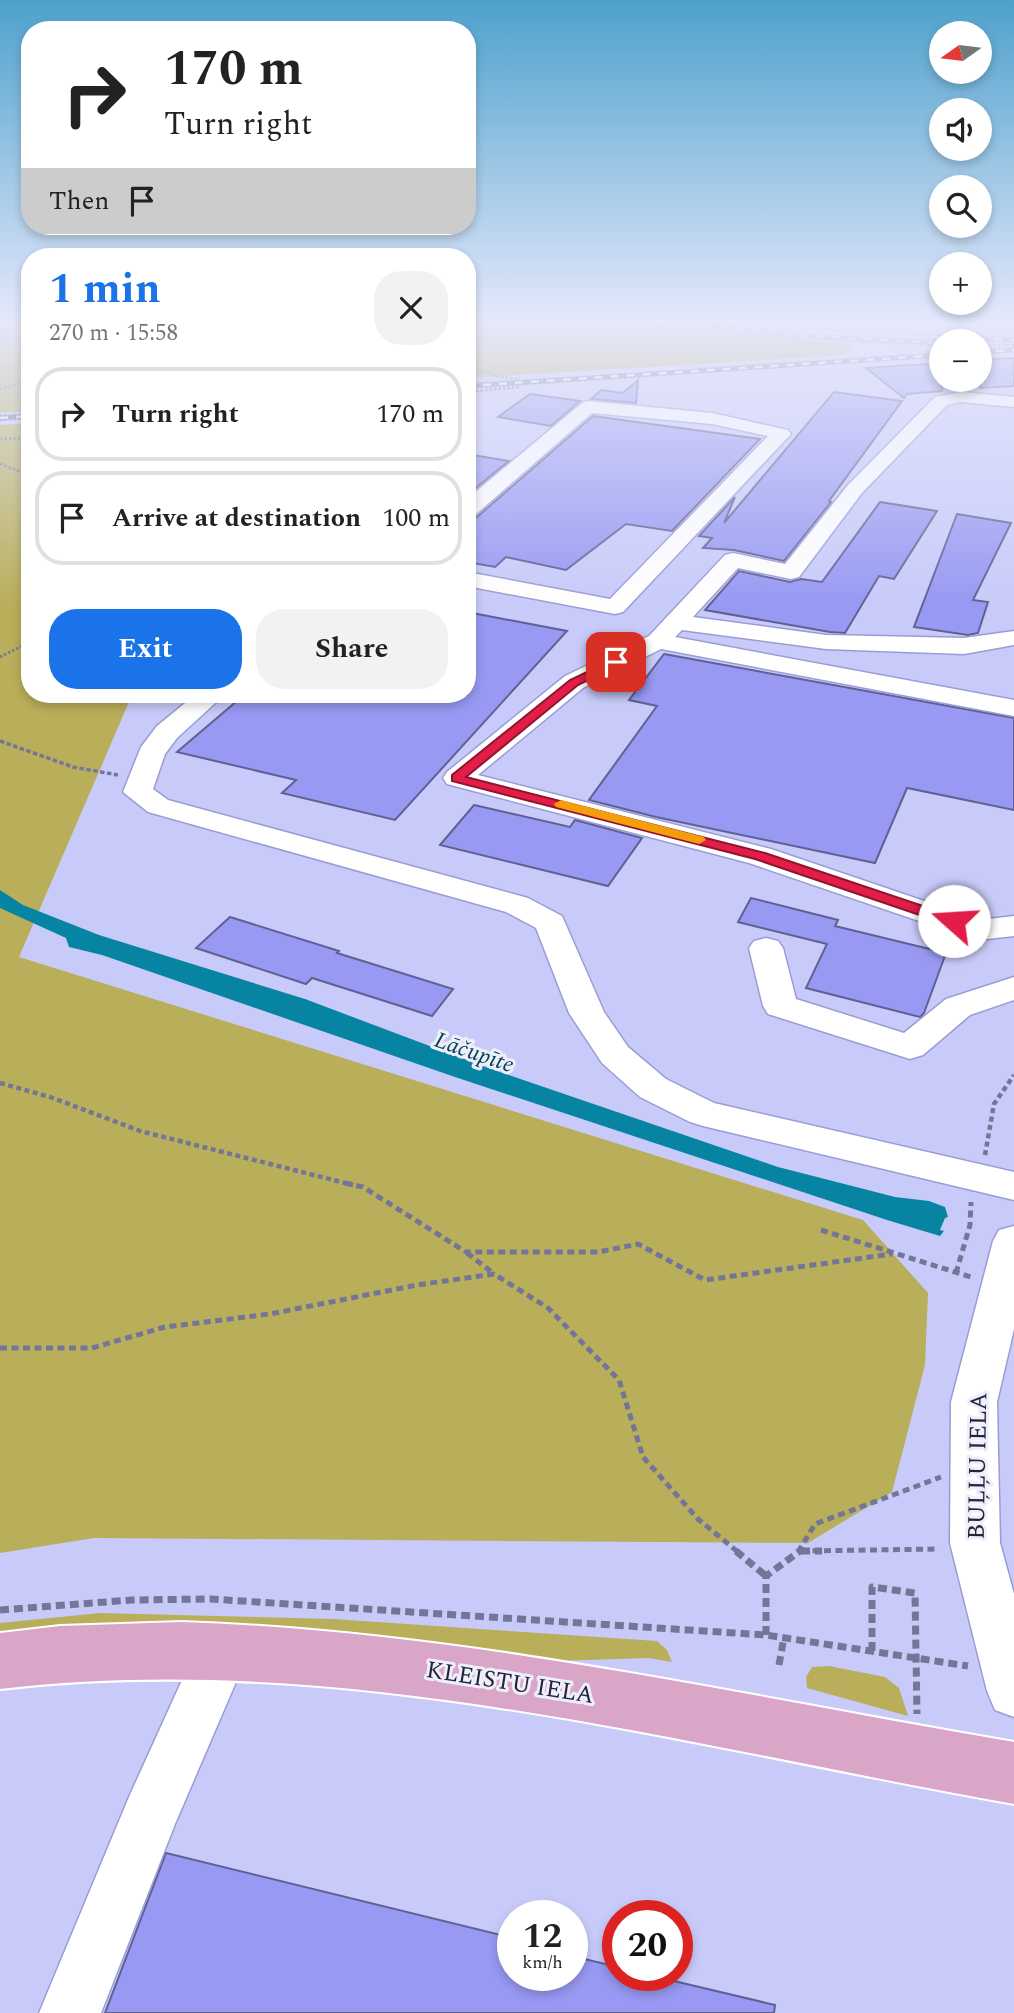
<!DOCTYPE html>
<html lang="en">
<head>
<meta charset="utf-8">
<style>
	body { margin:0; font-family:Spectral,serif; background:#f2f2f2; color:#222; height:100vh; display:flex; flex-direction:column; font-size:26px; white-space:nowrap }
	* { box-sizing:border-box; margin:0 }
	p { font-size:23px; color:#767676 }
	.icon { flex:none; width:38px; height:38px; fill:none; stroke:currentColor; stroke-width:2; stroke-linecap:round; stroke-linejoin:round }
	.map { position:relative; flex:1; overflow:hidden }
	.details { position:absolute; left:21px; top:248px; width:455px; height:455px; display:flex; flex-direction:column; background:#fff; border-radius:28px; box-shadow:0 4px 10px #0003 }
	.details>* { flex:none }
	.top-card { position:absolute; left:21px; top:21px; width:455px; height:214px; border-radius:28px; box-shadow:0 4px 10px #0003; background:#fff; color:#222; overflow:hidden }
	.needle { width:46px; rotate:256deg }
	.controls { position:absolute; left:929px; top:21px; display:grid; gap:14px }
	.controls a { display:grid; place-items:center; width:63px; height:63px; border-radius:50%; background:#fff; box-shadow:0 4px 10px #0003; font-size:35px }
	.speed { position:absolute; left:497px; top:1900px; display:flex; gap:14px; font-size:35px; font-weight:700; text-align:center }
	.speed>* { display:grid; place-content:center; width:91px; height:91px; border-radius:50%; background:#fff; box-shadow:0 4px 10px #0003; line-height:1 }
	.speed small { font-size:18px; font-weight:400 }
	.speed .limit { border:10px solid #d22; background:#fff; color:#111 }
	.pin { position:absolute; display:grid; place-items:center; width:60px; height:60px; color:#fff; margin:-30px; border-radius:14px; box-shadow:0 4px 10px #0006 }
	.me { position:absolute; width:77px; margin:-38px; rotate:289deg; stroke-linejoin:round; filter:drop-shadow(0 0 5px #0008) }
	.turn { display:flex; align-items:center; gap:24px; height:147px; padding:0 28px; font-size:32px }
	.turn .icon { width:91px; height:91px; stroke-width:2.5 }
	.turn b { display:block; font-size:49px; line-height:60px }
	.then { display:flex; align-items:center; height:66px; padding:0 28px; background:#0003; gap:14px; font-size:26px }
	.round { display:grid; place-items:center; flex:none; width:74px; height:74px; border-radius:28px; background:#f2f2f2 }
	.summary { display:flex; align-items:center; justify-content:space-between; height:119px; padding:0 28px }
	h1 { font-size:42px; font-weight:700; line-height:52px; color:#1a73e8 }
	.cta { display:flex; gap:14px; margin-top:auto; padding:14px 28px }
	.cta a { flex:1; height:80px; border-radius:28px; background:#1a73e8; color:#fff; font-size:28px; font-weight:700; line-height:80px; text-align:center }
	.cta a+a { background:#f2f2f2; color:#222 }
	ul { padding:0; list-style:none }
	li { display:flex; align-items:center; gap:21px; height:94px; margin:0 14px 10px; padding:0 14px; border:4px solid #e0e0e0; border-radius:28px }
	li div { flex:1 }
	li b { display:block; font-size:26px }
	li em { font-style:normal }
	.map>svg:first-child { display:block }
</style>
</head>
<body>
<div class="map">
<svg width="1014" height="2013" viewBox="0 0 1014 2013">
	<rect width="100%" height="100%" fill="#c8cbf9"/>
	<!-- green -->
	<g fill="#b9ae59">
		<polygon points="0,324 30,324 30,411 0,413"/>
		<polygon points="467,324 668,324 854,345 845,355 467,378"/>
		<polygon points="30,423 30,695 132,695 19,957 863,1220 928,1293 925,1365 892,1492 808,1543 94,1538 0,1553 0,425"/>
		<polygon points="100,1613 333,1619 657,1641 667,1650 672,1662 649,1658 556,1661 461,1645 335,1633 0,1645 0,1623"/>
		<polygon points="829,1666 885,1677 899,1688 908,1716 807,1688 806,1677 812,1667"/>
	</g>
	<!-- water -->
	<polygon fill="#0784a2" points="0,890 23,905 99,935 305,999 488,1068 778,1167 895,1197 929,1201 945,1207 948,1217 945,1218 940,1230 944,1231 940,1236 887,1220 455,1077 102,955 69,947 66,938 0,908"/>
	<!-- building -->
	<g fill="#9799f2" stroke="#5f6094" stroke-width="2">
		<polygon points="1014,358 1014,386 980,388 980,360"/>
		<polygon points="942,363 942,391 907,394 904,398 866,368"/>
		<polygon points="638,380 636,403 591,399 601,390 623,393"/>
		<polygon points="834,392 902,401 829,501 831,502 784,561 734,550 703,548 712,538 699,536 735,497 724,523"/>
		<polygon points="530,394 580,401 551,426 498,417"/>
		<polygon points="593,416 760,439 672,531 626,524 566,570 506,557 495,567 467,562 467,519 477,517"/>
		<polygon points="467,454 509,461 467,495"/>
		<polygon points="880,502 937,511 894,579 879,576 845,633 830,632 705,610 739,571 790,582 801,579 822,582"/>
		<polygon points="957,514 1011,523 973,600 988,602 978,633 968,635 914,627"/>
		<polygon points="467,612 567,631 395,820 282,793 296,780 177,752 244,695 378,695 391,697 394,695 467,695"/>
		<polygon points="664,654 1014,718 1014,810 907,788 875,863 656,817 589,800 657,706 629,700"/>
		<polygon points="474,805 570,827 575,820 642,838 608,886 440,845"/>
		<polygon points="751,898 838,920 835,926 946,953 924,1013 920,1017 806,988 827,944 738,922"/>
		<polygon points="230,917 339,951 337,953 453,989 432,1016 312,978 306,984 196,948"/>
		<polygon points="166,1853 513,1938 513,1976 572,1976 572,1956 618,1967 618,1976 653,1976 775,2005 774,2013 105,2013"/>
	</g>
	<g fill="none" stroke-linecap="round" stroke-linejoin="round">
		<defs>
			<g id="minor">
				<polygon points="961,392 1014,397 1014,407 961,402 947,405 862,493 799,577 791,579 738,568 693,617 826,635 964,638 1014,631 1014,645 964,654 826,649 682,630 675,637 1014,700 1014,716 661,649 583,688 478,775 771,849 980,920 1014,916 1014,936 978,940 966,937 749,863 447,784 443,778 447,772 565,676 649,636 725,555 733,553 785,564 848,485 935,397"/>
				<polygon points="588,401 712,413 788,430 791,434 623,612 615,614 467,586 467,572 610,599 768,436 712,424 592,413 475,515 467,516 467,499 582,403"/>
				<polygon points="195,695 224,695 177,738 165,754 153,789 168,800 528,898 562,916 604,1012 628,1047 666,1079 714,1103 1014,1172 1014,1200 703,1126 690,1122 640,1097 602,1063 569,1013 536,928 506,912 148,812 123,792 141,747 157,726"/>
				<polygon points="766,938 778,941 783,948 796,999 904,1033 946,999 1014,977 1014,1000 970,1015 923,1055 910,1059 768,1014 763,1006 749,948 754,941"/>
				<polygon points="1014,1226 1014,1329 997,1402 1000,1543 1014,1594 1014,1717 995,1710 987,1691 950,1543 951,1402 993,1241 999,1230"/>
				<polygon points="218,1625 237,1632 244,1650 236,1682 175,1824 101,2013 39,2013 129,1797 183,1678 199,1632"/>
			</g>
			<path id="major" d="M181,1622C462,1631 738,1695 1014,1742V1804C680,1745 342,1649 0,1689V1633L60,1626Z"/>
		</defs>
		<!-- minor casing -->
		<use href="#minor" stroke="#9a9cd4" stroke-width="3"/>
		<!-- major casing -->
		<use href="#major" stroke="#fff" stroke-width="4"/>
		<!-- path-far4 -->
		<g stroke="#747698" stroke-width="2.5" stroke-dasharray="2.5 2" stroke-linecap="butt">
			<polyline points="21,324 30,326"/>
			<polyline points="570,324 637,328 686,326 870,343 942,345"/>
			<polyline points="806,324 934,335 1014,338"/>
			<polyline points="811,328 855,332"/>
			<polyline points="0,333 30,330"/>
			<polyline points="969,339 1014,342"/>
			<polyline points="0,342 13,332"/>
			<polyline points="980,346 1014,345"/>
			<polyline points="980,350 1014,348"/>
			<polyline points="980,354 1014,351"/>
			<polyline points="467,365 500,377 520,379"/>
			<polyline points="699,369 942,353"/>
			<polyline points="467,384 634,374"/>
			<polyline points="467,388 942,356"/>
			<polyline points="0,389 30,381"/>
			<polyline points="467,392 521,387"/>
			<polyline points="0,416 30,414"/>
			<polyline points="0,420 30,418"/>
			<polyline points="0,439 30,438"/>
			<polyline points="0,464 30,475"/>
			<polyline points="0,657 30,642"/>
		</g>
		<!-- path-far3 -->
		<polyline stroke="#747698" stroke-width="3.5" stroke-dasharray="4.5 2.5" stroke-linecap="butt" points="0,741 73,767 118,775"/>
		<!-- path-far2 -->
		<g stroke="#747698" stroke-width="4.5" stroke-dasharray="5 3.5" stroke-linecap="butt">
			<polyline points="0,1083 50,1097 140,1131 353,1185"/>
			<polyline points="985,1155 994,1104 1014,1075"/>
		</g>
		<!-- path-far1 -->
		<g stroke="#747698" stroke-width="5" stroke-dasharray="7 4.5" stroke-linecap="butt">
			<polyline points="345,1183 363,1187 466,1252 598,1252 638,1244 705,1280 892,1254"/>
			<polyline points="821,1230 974,1278"/>
			<polyline points="467,1253 493,1273"/>
			<polyline points="956,1273 970,1225 971,1202"/>
			<polyline points="0,1348 92,1348 165,1327 270,1314 417,1285 494,1274 548,1308 619,1380 643,1457 698,1519 738,1552"/>
			<polyline points="801,1551 939,1549"/>
			<polyline points="798,1552 815,1524 941,1477"/>
		</g>
		<!-- path -->
		<g stroke="#747698" stroke-width="7" stroke-dasharray="9 5" stroke-linecap="butt">
			<polyline points="736,1551 766,1576"/>
			<polyline points="801,1551 822,1551"/>
			<polyline points="0,1610 132,1600 211,1599 766,1635 968,1666"/>
			<polyline points="766,1635 766,1576 800,1551"/>
			<polyline points="872,1651 872,1587 915,1593 917,1714"/>
			<polyline points="779,1665 784,1637"/>
		</g>
		<!-- minor -->
		<use href="#minor" fill="#fff" fill-rule="evenodd"/>
		<!-- major -->
		<use href="#major" fill="#daa6c7" fill-rule="evenodd"/>
		<defs>
			<g id="rail">
				<polyline points="704,324 793,335 942,343"/>
				<polyline points="930,337 1014,340"/>
				<polyline points="980,352 1014,350"/>
				<polyline points="467,386 942,355"/>
				<polyline points="0,418 30,416"/>
			</g>
		</defs>
		<!-- rail casing -->
		<use href="#rail" stroke="#707192" stroke-width="4.5"/>
		<!-- rail -->
		<use href="#rail" stroke="#eeeffb" stroke-width="2.5" stroke-dasharray="8" stroke-linecap="butt"/>
	</g>
	<!-- sky -->
	<linearGradient id="sky" x2="0" y2="1"><stop stop-color="#4ea1cc"/><stop offset="0.53" stop-color="#e6e8fc"/><stop offset="1" stop-color="#e6e8fc" stop-opacity="0"/></linearGradient>
	<rect width="1014" height="606" fill="url(#sky)"/>
	<!-- route -->
	<polygon fill="#e11d48" stroke="#92132f" stroke-width="2" points="616,658 620,659 620,664 578,685 466,777 765,853 959,918 961,921 959,925 949,925 755,859 452,781 452,775 570,680"/>
	<!-- slow -->
	<polygon fill="#f59e0b" points="561,800 704,837 706,840 699,844 556,807 554,804"/>
	<g text-anchor="middle" dominant-baseline="central" stroke-width="6" stroke-linejoin="round" paint-order="stroke">
		<!-- water labels -->
		<g font-size="23" font-style="italic" fill="#034353" stroke="#eeeffb">
			<text transform="translate(474 1053) rotate(19)">Lāčupīte</text>
		</g>
		<!-- near-street labels -->
		<g font-size="24" fill="#232339" stroke="#eeeffb">
			<text transform="translate(978 1466) rotate(-89)">BUĻĻU IELA</text>
			<text transform="translate(510 1683) rotate(9)">KLEISTU IELA</text>
		</g>
	</g>
</svg>
<div class="controls">
<a><svg class="needle" viewBox="-14 -14 28 28"><path d="M0-13l5 13h-10z" fill="#e53935"/><path d="M0 13l5-13h-10z" fill="#767676"/></svg></a>
<a><svg class="icon" aria-label="sound" viewBox="0 0 24 24"><path d="M4 9h4l5-4v14l-5-4H4zM17 9q2 3 0 6"/></svg></a>
<a><svg class="icon" aria-label="search" viewBox="0 0 24 24"><circle cx="10" cy="10" r="6"/><path d="M15 15l6 6"/></svg></a>
<a>+</a>
<a>−</a>
</div>
<div class="speed"><div>12<small>km/h</small></div><div class="limit">20</div></div>
<div class="pin" style="left:616px;top:662px;background:#d93025"><svg class="icon" aria-label="arrive" viewBox="0 0 24 24"><path d="M6 21V4h12l-3 4 3 4H6"/></svg></div>
<svg class="me" style="left:954px;top:921px" viewBox="-20 -20 40 40"><circle r="19" fill="#fff"/><path d="M0-13L10 11 0 6-10 11z" fill="#e11d48"/></svg>
<div class="top-card">
<div class="turn"><svg class="icon" aria-label="right" viewBox="0 0 24 24"><path d="M7 20v-9h11M14 6l5 5-5 5"/></svg><div><b>170 m</b>Turn right</div></div>
<div class="then">Then<svg class="icon" aria-label="arrive" viewBox="0 0 24 24"><path d="M6 21V4h12l-3 4 3 4H6"/></svg></div>
</div>
<section class="details">
<div class="summary"><div><h1>1 min</h1><p>270 m · 15:58</p></div><a class="round"><svg class="icon" aria-label="close" viewBox="0 0 24 24"><path d="M6 6l12 12M18 6L6 18"/></svg></a></div>
<ul>
<li><svg class="icon" aria-label="right" viewBox="0 0 24 24"><path d="M7 20v-9h11M14 6l5 5-5 5"/></svg><div><b>Turn right</b></div><em>170 m</em></li>
<li><svg class="icon" aria-label="arrive" viewBox="0 0 24 24"><path d="M6 21V4h12l-3 4 3 4H6"/></svg><div><b>Arrive at destination</b></div><em>100 m</em></li>
</ul>
<div class="cta"><a>Exit</a><a>Share</a></div>
</section>
</div>
</body>
</html>
